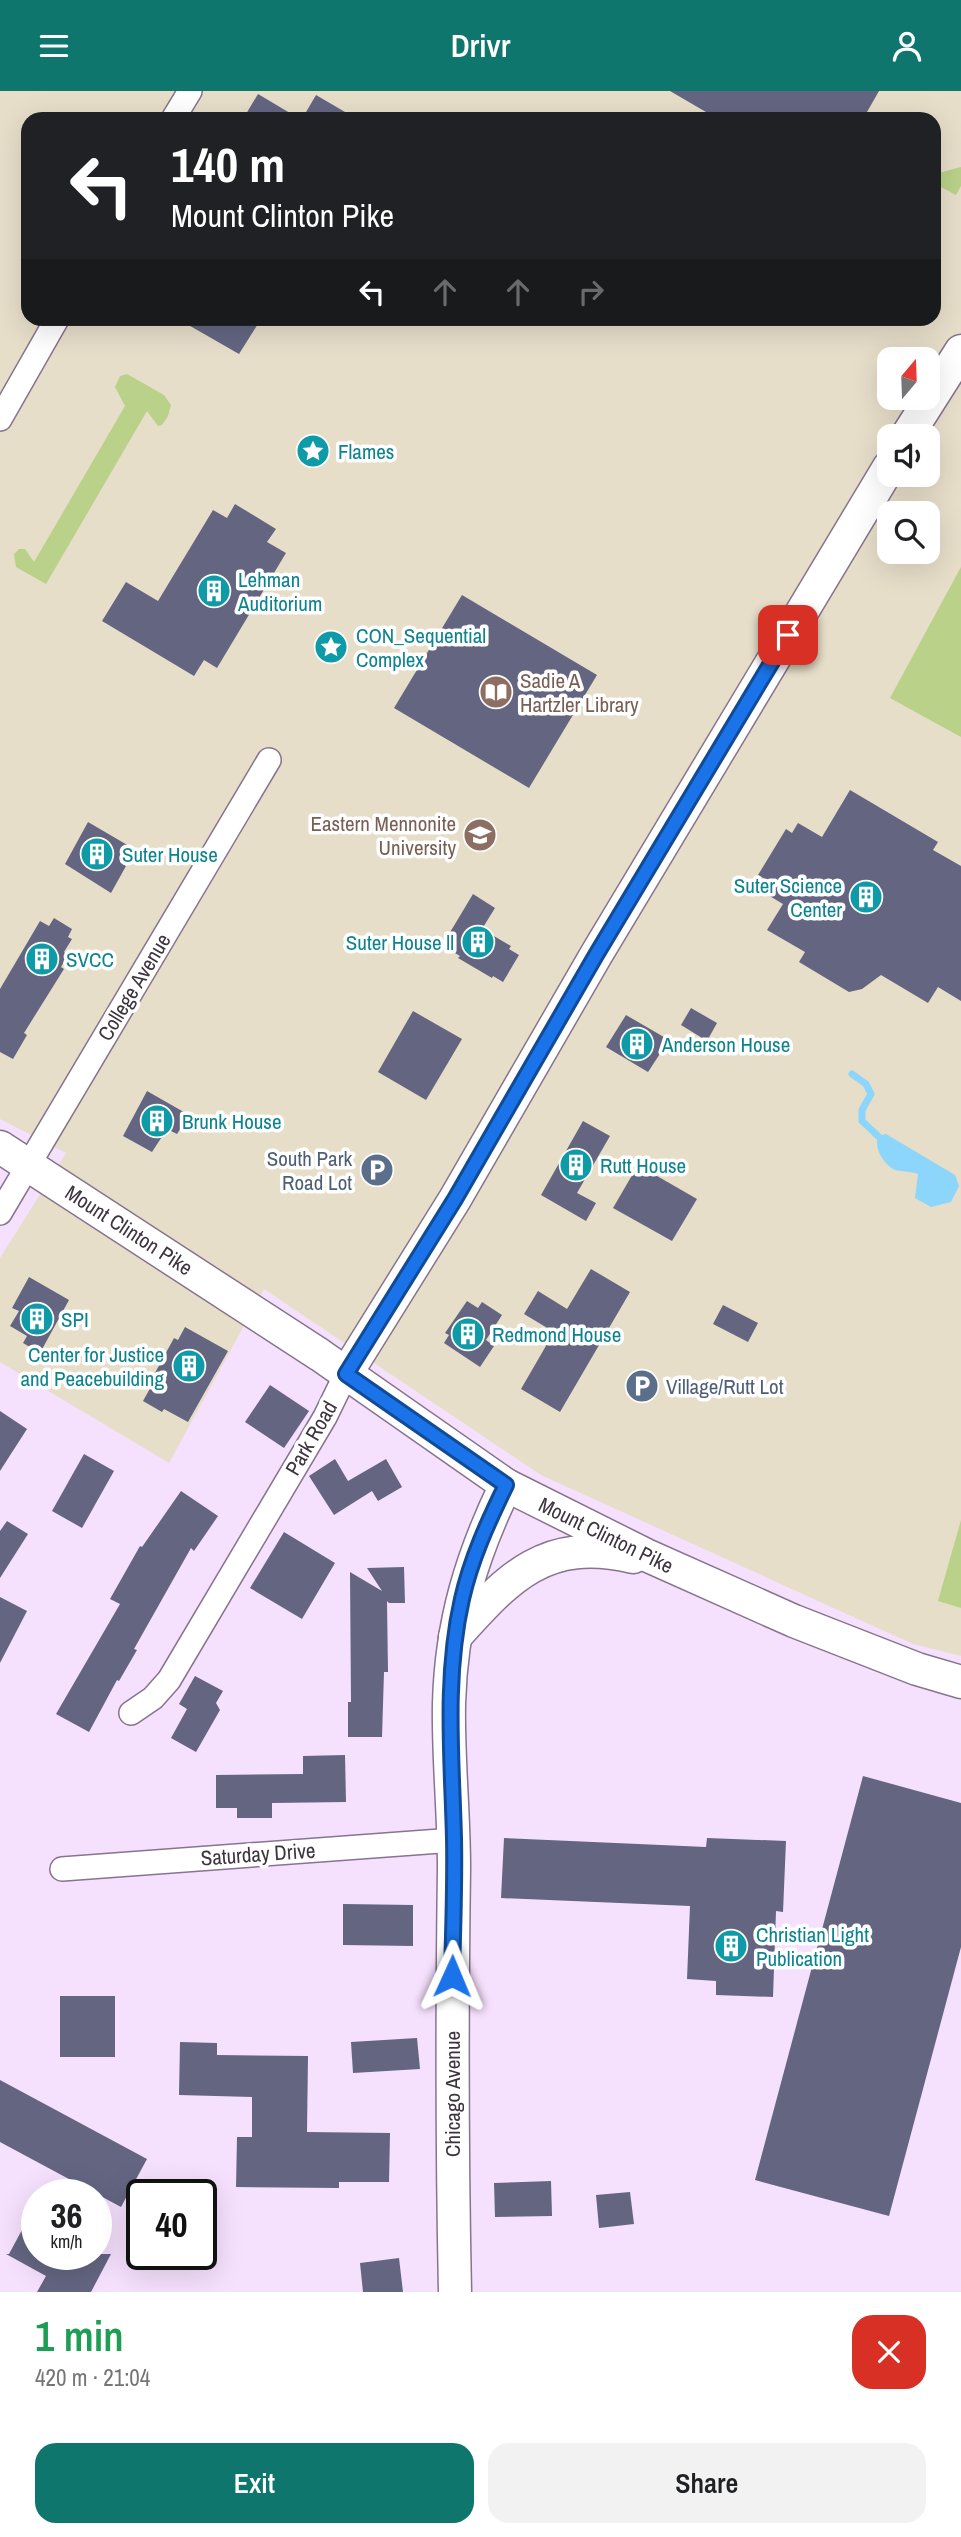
<!DOCTYPE html>
<html lang="en">
<head>
<meta charset="utf-8">
<style>
	body { margin:0; font-family:"Archivo Narrow",sans-serif; background:#f2f2f2; color:#202124; height:100vh; display:flex; flex-direction:column; font-size:26px; white-space:nowrap }
	* { box-sizing:border-box; margin:0 }
	p { font-size:23px; color:#757577 }
	.icon { flex:none; width:38px; height:38px; fill:none; stroke:currentColor; stroke-width:2; stroke-linecap:round; stroke-linejoin:round }
	.map { position:relative; height:2201px; overflow:hidden }
	.drawer { display:flex; flex-direction:column; background:#fff; flex:1 }
	.drawer>* { flex:none }
	.guide { position:absolute; left:21px; top:21px; width:920px; height:214px; border-radius:21px; box-shadow:0 7px 28px #0002; background:#202124; color:#fff; overflow:hidden }
	.needle { width:46px; rotate:19deg }
	.tools { position:absolute; left:877px; top:256px; display:grid; gap:14px }
	.tools a { display:grid; place-items:center; width:63px; height:63px; border-radius:14px; background:#fff; box-shadow:0 7px 28px #0002; font-size:35px }
	.speed { position:absolute; left:21px; top:2088px; display:flex; gap:14px; font-size:35px; font-weight:700; text-align:center }
	.speed>* { display:grid; place-content:center; width:91px; height:91px; border-radius:50%; background:#fff; box-shadow:0 7px 28px #0002; line-height:1 }
	.speed small { font-size:18px; font-weight:400 }
	.speed .limit { border:4px solid #111; border-radius:10px; background:#fff; color:#111 }
	.pin { position:absolute; display:grid; place-items:center; width:60px; height:60px; color:#fff; margin:-30px; border-radius:14px; box-shadow:0 4px 10px #0006 }
	.me { position:absolute; width:77px; margin:-38px; rotate:1deg; stroke-linejoin:round; filter:drop-shadow(0 0 5px #0008) }
	.turn { display:flex; align-items:center; gap:24px; height:147px; padding:0 35px; font-size:32px }
	.turn .icon { width:91px; height:91px; stroke-width:2.5 }
	.turn b { display:block; font-size:49px; line-height:60px }
	.lanes { display:flex; align-items:center; height:66px; padding:0 35px; background:#0003; justify-content:center; gap:35px; direction:ltr }
	.lanes .off { opacity:.35 }
	.round { display:grid; place-items:center; flex:none; width:74px; height:74px; border-radius:21px; background:#f2f2f2 }
	.head { display:flex; align-items:center; justify-content:space-between; height:119px; padding:0 35px }
	h1 { font-size:42px; font-weight:600; line-height:52px; color:#1e9e55 }
	.action { display:flex; gap:14px; margin-top:auto; padding:14px 35px }
	.action a { flex:1; height:80px; border-radius:21px; background:#0f766e; color:#fff; font-size:28px; font-weight:600; line-height:80px; text-align:center }
	.action a+a { background:#f2f2f2; color:#202124 }
	header { display:flex; justify-content:space-between; align-items:center; height:91px; padding:0 35px; background:#0f766e; color:#fff; font-size:32px; font-weight:600 }
	.map>svg:first-child { display:block }
</style>
</head>
<body>
<header><svg class="icon" aria-label="menu" viewBox="0 0 24 24"><path d="M4 6h16M4 12h16M4 18h16"/></svg>Drivr<svg class="icon" aria-label="person" viewBox="0 0 24 24"><circle cx="12" cy="8" r="4"/><path d="M4 21q1-7 8-7t8 7"/></svg></header>
<div class="map">
<svg width="961" height="2201" viewBox="0 0 961 2201">
	<rect width="100%" height="100%" fill="#f5e0fd"/>
	<!-- education -->
	<path fill="#e6dec9" fill-rule="evenodd" d="M0,0H961V1565L913,1553L541,1384L264,1198L169,1372L0,1271V1167L66,1062L0,1028ZM28,28H934V228H28ZM889,268H928V306H889ZM889,345H928V383H889ZM889,422H928V460H889Z"/>
	<!-- green -->
	<g fill="#b9d189">
		<polygon points="961,76 961,95 956,104 939,95 935,101 935,83"/>
		<polygon points="127,283 164,304 171,314 168,325 162,334 158,335 147,320 46,493 16,476 14,463 19,458 25,458 34,471 125,315 115,296 120,285"/>
		<polygon points="961,476 961,646 890,607"/>
		<polygon points="961,1429 961,1517 938,1510"/>
	</g>
	<!-- water -->
	<path fill="#8cd5fb" d="M886,1043L955,1084L959,1095L951,1111L931,1116L915,1107L918,1083C911,1080 902,1081 895,1079C883,1073 874,1057 878,1045Z"/>
	<g fill="none" stroke-linecap="round" stroke-linejoin="round">
		<!-- stream -->
		<polyline stroke="#8cd5fb" stroke-width="7" points="852,983 866,993 871,1003 862,1019 862,1030 878,1045"/>
	</g>
	<!-- building -->
	<g fill="#646581">
		<polygon points="670,0 879,0 863,28 718,28"/>
		<polygon points="258,3 300,28 243,28"/>
		<polygon points="316,4 357,28 302,28"/>
		<polygon points="178,228 261,228 239,263"/>
		<polygon points="235,413 276,438 267,451 286,462 217,577 204,569 194,585 102,530 126,491 158,510 213,419 227,427"/>
		<polygon points="462,504 597,584 529,697 394,617"/>
		<polygon points="850,699 938,751 933,759 961,775 961,910 938,896 928,912 881,884 862,898 849,901 799,871 805,861 767,839 783,813 758,798 765,788 758,784 786,738 792,742 798,732 822,746"/>
		<polygon points="88,731 129,755 120,771 126,775 111,802 65,773"/>
		<polygon points="473,803 495,817 482,838 511,855 509,858 519,864 503,891 493,885 492,887 458,867 460,865 448,858 455,846 449,843"/>
		<polygon points="54,827 72,838 68,846 72,848 64,861 68,864 61,876 64,878 24,942 27,944 13,968 0,961 0,898 40,830 49,835"/>
		<polygon points="691,917 717,932 707,950 681,934"/>
		<polygon points="413,920 462,948 426,1009 378,981"/>
		<polygon points="626,924 669,949 648,981 606,956"/>
		<polygon points="147,1000 189,1024 177,1043 167,1038 152,1061 123,1045"/>
		<polygon points="583,1030 610,1045 577,1102 596,1112 586,1130 541,1104"/>
		<polygon points="638,1074 697,1108 672,1150 613,1117"/>
		<polygon points="591,1178 630,1201 560,1321 521,1298 554,1241 524,1223 538,1200 567,1218"/>
		<polygon points="29,1186 69,1209 40,1262 23,1252 27,1245 10,1235 19,1220 12,1217"/>
		<polygon points="467,1210 478,1217 482,1211 502,1224 486,1249 494,1255 480,1276 444,1252 449,1244 445,1242"/>
		<polygon points="723,1214 758,1232 748,1251 713,1233"/>
		<polygon points="185,1236 228,1260 188,1331 164,1318 162,1321 143,1310 153,1292 150,1291 174,1247 178,1249"/>
		<polygon points="270,1294 309,1320 284,1357 245,1331"/>
		<polygon points="0,1320 27,1338 0,1380"/>
		<polygon points="84,1363 114,1380 82,1437 52,1420"/>
		<polygon points="335,1368 348,1390 386,1368 402,1396 378,1410 372,1400 334,1424 309,1385"/>
		<polygon points="181,1400 218,1425 194,1460 191,1457 134,1558 137,1559 119,1590 117,1589 89,1641 56,1623 120,1513 110,1508 140,1455 142,1456"/>
		<polygon points="7,1430 28,1443 0,1487 0,1440"/>
		<polygon points="284,1441 335,1472 302,1528 250,1497"/>
		<polygon points="404,1476 405,1512 389,1512 387,1510 388,1581 384,1581 382,1646 348,1646 348,1611 351,1611 350,1481 382,1500 367,1477"/>
		<polygon points="0,1506 27,1520 0,1572"/>
		<polygon points="195,1585 223,1600 216,1612 220,1619 196,1661 171,1647 187,1618 179,1613"/>
		<polygon points="345,1664 346,1711 272,1712 272,1727 237,1727 237,1717 216,1717 216,1684 303,1683 303,1665"/>
		<polygon points="863,1685 961,1712 961,1856 889,2125 755,2089"/>
		<polygon points="504,1747 706,1756 707,1747 786,1750 783,1821 776,1820 773,1906 716,1904 716,1890 687,1888 690,1815 501,1807"/>
		<polygon points="343,1813 413,1814 413,1855 343,1854"/>
		<rect x="60" y="1905" width="55" height="61"/>
		<polygon points="417,1947 420,1978 353,1982 351,1951"/>
		<polygon points="180,1951 217,1952 217,1964 308,1965 307,2041 390,2042 389,2091 339,2091 339,2097 236,2096 237,2046 252,2046 252,2006 179,2004"/>
		<polygon points="0,1989 147,2068 121,2116 0,2051"/>
		<polygon points="551,2090 552,2125 495,2126 494,2092"/>
		<polygon points="630,2101 634,2133 599,2137 596,2104"/>
		<polygon points="37,2111 37,2163 111,2163 91,2201 37,2201 46,2185 6,2163 9,2163"/>
		<polygon points="399,2167 403,2201 363,2201 360,2172"/>
	</g>
	<g fill="none" stroke-linecap="round" stroke-linejoin="round">
		<defs>
			<g id="street">
				<polyline points="173,28 190,0"/>
				<polyline points="0,328 57,228"/>
				<polyline points="0,1122 269,669"/>
				<polyline points="131,1622 153,1607 169,1589 325,1326 346,1283"/>
				<polyline points="62,1778 454,1749"/>
			</g>
			<g id="secondary">
				<polyline points="907,345 961,260"/>
				<polyline points="0,1056 320,1264 506,1394 646,1464 794,1530 917,1578 961,1591"/>
				<polyline points="346,1283 455,1108 596,864 889,376"/>
				<path d="M455,1546C508,1487 545,1445 633,1466"/>
				<path d="M455,2201C452,2060 452,1918 454,1777C454,1722 448,1667 449,1613C451,1532 471,1466 506,1394"/>
			</g>
		</defs>
		<!-- street casing -->
		<use href="#street" stroke="#87748e" stroke-width="26"/>
		<!-- secondary casing -->
		<use href="#secondary" stroke="#87748e" stroke-width="35"/>
		<!-- street -->
		<use href="#street" stroke="#fff" stroke-width="23"/>
		<!-- secondary -->
		<use href="#secondary" stroke="#fff" stroke-width="32"/>
	</g>
	<g fill="none" stroke-linecap="round" stroke-linejoin="round">
		<defs>
			<path id="route" d="M452,1885C453,1839 455,1793 454,1747C452,1667 444,1587 462,1508C471,1468 488,1431 506,1394L346,1283L455,1108L596,864L788,544"/>
		</defs>
		<!-- route casing -->
		<use href="#route" stroke="#114b97" stroke-width="18"/>
		<!-- route -->
		<use href="#route" stroke="#1a73e8" stroke-width="12"/>
	</g>
	<!-- icons -->
	<defs>
		<symbol id="sight-disc" viewBox="-11 -11 22 22"><circle r="9.5" fill="#0f9aa8" stroke="#fff"/><path d="M0-6L1.8-2.2L6-1.7L2.9 1.2L3.7 5.4L0 3.3L-3.7 5.4L-2.9 1.2L-6-1.7L-1.8-2.2Z" fill="#fff"/></symbol>
		<symbol id="building-disc" viewBox="-11 -11 22 22"><circle r="9.5" fill="#0f9aa8" stroke="#fff"/><path d="M-4-6H4V6H1V3H-1V6H-4ZM-2.5-4.3h1.7v1.8h-1.7ZM.8-4.3h1.7v1.8H.8ZM-2.5-1h1.7V.8h-1.7ZM.8-1h1.7V.8H.8Z" fill="#fff"/></symbol>
		<symbol id="library-disc" viewBox="-11 -11 22 22"><circle r="9.5" fill="#8d6e63" stroke="#fff"/><path d="M-6-4Q-3-5.5-.7-3.5V5Q-3 3-6 4ZM6-4Q3-5.5 .7-3.5V5Q3 3 6 4Z" fill="#fff"/></symbol>
		<symbol id="university-disc" viewBox="-11 -11 22 22"><circle r="9.5" fill="#8d6e63" stroke="#fff"/><path d="M0-5L7-2L0 1L-7-2ZM-4 1L0 2.5L4 1V4Q0 6-4 4Z" fill="#fff"/></symbol>
		<symbol id="parking-disc" viewBox="-11 -11 22 22"><circle r="9.5" fill="#5c6f8a" stroke="#fff"/><path d="M-3.5-5.5H1a3.5 3.5 0 0 1 0 7H-1V5.5H-3.5ZM-1-3.4V-.6H.8a1.4 1.4 0 0 0 0-2.8Z" fill="#fff"/></symbol>
	</defs>
	<g fill-rule="evenodd">
		<use href="#sight-disc" x="294" y="341" width="38" height="38"/>
		<use href="#building-disc" x="195" y="481" width="38" height="38"/>
		<use href="#sight-disc" x="312" y="537" width="38" height="38"/>
		<use href="#library-disc" x="477" y="582" width="38" height="38"/>
		<use href="#university-disc" x="461" y="725" width="38" height="38"/>
		<use href="#building-disc" x="78" y="744" width="38" height="38"/>
		<use href="#building-disc" x="847" y="787" width="38" height="38"/>
		<use href="#building-disc" x="459" y="832" width="38" height="38"/>
		<use href="#building-disc" x="23" y="849" width="38" height="38"/>
		<use href="#building-disc" x="618" y="934" width="38" height="38"/>
		<use href="#building-disc" x="138" y="1011" width="38" height="38"/>
		<use href="#building-disc" x="557" y="1055" width="38" height="38"/>
		<use href="#parking-disc" x="358" y="1060" width="38" height="38"/>
		<use href="#building-disc" x="18" y="1209" width="38" height="38"/>
		<use href="#building-disc" x="449" y="1224" width="38" height="38"/>
		<use href="#building-disc" x="170" y="1256" width="38" height="38"/>
		<use href="#parking-disc" x="623" y="1276" width="38" height="38"/>
		<use href="#building-disc" x="712" y="1836" width="38" height="38"/>
	</g>
	<g text-anchor="middle" dominant-baseline="central" stroke-width="7" stroke-linejoin="round" paint-order="stroke">
		<!-- culture labels -->
		<g font-size="21" fill="#0d838f" stroke="#fff" text-anchor="start">
			<text x="338" y="360">Flames</text>
			<text x="238" y="488">Lehman<tspan x="238" dy="24">Auditorium</tspan></text>
			<text x="356" y="544">CON_Sequential<tspan x="356" dy="24">Complex</tspan></text>
			<text x="122" y="763">Suter House</text>
			<text x="842" y="794" text-anchor="end">Suter Science<tspan x="842" dy="24">Center</tspan></text>
			<text x="454" y="851" text-anchor="end">Suter House ll</text>
			<text x="66" y="868">SVCC</text>
			<text x="662" y="953">Anderson House</text>
			<text x="182" y="1030">Brunk House</text>
			<text x="600" y="1074">Rutt House</text>
			<text x="61" y="1228">SPI</text>
			<text x="492" y="1243">Redmond House</text>
			<text x="164" y="1263" text-anchor="end">Center for Justice<tspan x="164" dy="24">and Peacebuilding</tspan></text>
			<text x="756" y="1843">Christian Light<tspan x="756" dy="24">Publication</tspan></text>
		</g>
		<!-- education labels -->
		<g font-size="21" fill="#785e54" stroke="#fff" text-anchor="start">
			<text x="520" y="589">Sadie A<tspan x="520" dy="24">Hartzler Library</tspan></text>
			<text x="456" y="732" text-anchor="end">Eastern Mennonite<tspan x="456" dy="24">University</tspan></text>
		</g>
		<!-- street labels -->
		<g font-size="21" fill="#3d343f" stroke="#fff">
			<text transform="translate(134 896) rotate(-59)">College Avenue</text>
			<text transform="translate(129 1139) rotate(33)">Mount Clinton Pike</text>
			<text transform="translate(311 1347) rotate(-60)">Park Road</text>
			<text transform="translate(606 1444) rotate(26)">Mount Clinton Pike</text>
			<text transform="translate(258 1763) rotate(-4)">Saturday Drive</text>
			<text transform="translate(452 2003) rotate(-90)">Chicago Avenue</text>
		</g>
		<!-- service labels -->
		<g font-size="21" fill="#4e5e75" stroke="#fff" text-anchor="end">
			<text x="352" y="1067">South Park<tspan x="352" dy="24">Road Lot</tspan></text>
			<text x="666" y="1295" text-anchor="start">Village/Rutt Lot</text>
		</g>
	</g>
</svg>
<div class="tools">
<a><svg class="needle" viewBox="-14 -14 28 28"><path d="M0-13l5 13h-10z" fill="#e53935"/><path d="M0 13l5-13h-10z" fill="#757577"/></svg></a>
<a><svg class="icon" aria-label="sound" viewBox="0 0 24 24"><path d="M4 9h4l5-4v14l-5-4H4zM17 9q2 3 0 6"/></svg></a>
<a><svg class="icon" aria-label="search" viewBox="0 0 24 24"><circle cx="10" cy="10" r="6"/><path d="M15 15l6 6"/></svg></a>
</div>
<div class="speed"><div>36<small>km/h</small></div><div class="limit">40</div></div>
<div class="pin" style="left:788px;top:544px;background:#d93025"><svg class="icon" aria-label="arrive" viewBox="0 0 24 24"><path d="M6 21V4h12l-3 4 3 4H6"/></svg></div>
<svg class="me" style="left:452px;top:1885px" viewBox="-20 -20 40 40"><path d="M0-17L14 15 0 8-14 15z" fill="#1a73e8" stroke="#fff" stroke-width="4"/></svg>
<div class="guide">
<div class="turn"><svg class="icon" aria-label="left" viewBox="0 0 24 24"><path d="M17 20v-9H6M10 6l-5 5 5 5"/></svg><div><b>140 m</b>Mount Clinton Pike</div></div>
<div class="lanes"><svg class="icon" aria-label="left" viewBox="0 0 24 24"><path d="M17 20v-9H6M10 6l-5 5 5 5"/></svg><svg class="icon off" aria-label="ahead" viewBox="0 0 24 24"><path d="M12 20V5M6 11l6-6 6 6"/></svg><svg class="icon off" aria-label="ahead" viewBox="0 0 24 24"><path d="M12 20V5M6 11l6-6 6 6"/></svg><svg class="icon off" aria-label="right" viewBox="0 0 24 24"><path d="M7 20v-9h11M14 6l5 5-5 5"/></svg></div>
</div>
</div>
<section class="drawer">
<div class="head"><div><h1>1 min</h1><p>420 m · 21:04</p></div><a class="round" style="background:#d93025;color:#fff"><svg class="icon" aria-label="close" viewBox="0 0 24 24"><path d="M6 6l12 12M18 6L6 18"/></svg></a></div>
<div class="action"><a>Exit</a><a>Share</a></div>
</section>
</body>
</html>
